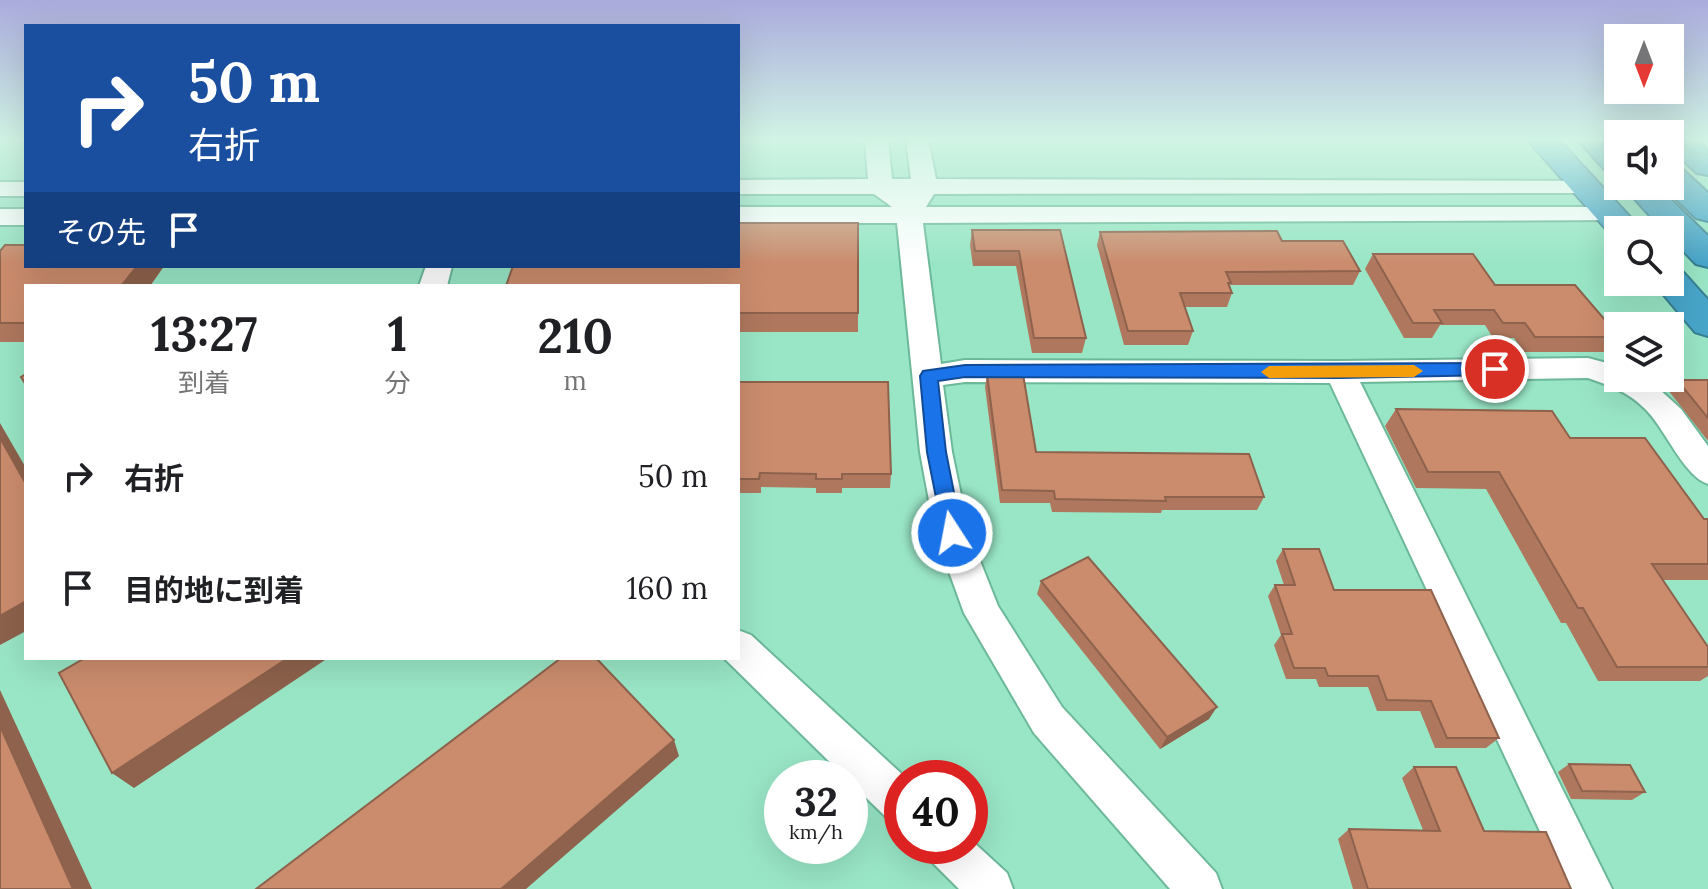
<!DOCTYPE html>
<html lang="ja">
<head>
<meta charset="utf-8">
<style>
	body { margin:0; font-family:Lora,"Noto Sans JP",serif; background:#f6f6f6; color:#202124; height:100vh; display:flex; flex-direction:column; font-size:30px; white-space:nowrap }
	* { box-sizing:border-box; margin:0 }
	p { font-size:26px; color:#757577 }
	.icon { flex:none; width:44px; height:44px; fill:none; stroke:currentColor; stroke-width:2; stroke-linecap:round; stroke-linejoin:round }
	.map { position:relative; flex:1; overflow:hidden }
	.panel { position:absolute; left:24px; top:284px; width:716px; height:376px; display:flex; flex-direction:column; background:#fff; border-radius:0px; box-shadow:0 8px 32px #0002 }
	.panel>* { flex:none }
	.banner { position:absolute; left:24px; top:24px; width:716px; height:244px; border-radius:0px; box-shadow:0 8px 32px #0002; background:#1a4fa0; color:#fff; overflow:hidden }
	.needle { width:52px; rotate:180deg }
	.buttons { position:absolute; left:1604px; top:24px; display:grid; gap:16px }
	.buttons a { display:grid; place-items:center; width:80px; height:80px; border-radius:0px; background:#fff; box-shadow:0 8px 32px #0002; font-size:40px }
	.speed { position:absolute; left:764px; top:760px; display:flex; gap:16px; font-size:40px; font-weight:700; text-align:center }
	.speed>* { display:grid; place-content:center; width:104px; height:104px; border-radius:50%; background:#fff; box-shadow:0 8px 32px #0002; line-height:1 }
	.speed small { font-size:20px; font-weight:400 }
	.speed .limit { border:12px solid #d22; background:#fff; color:#111 }
	.pin { position:absolute; display:grid; place-items:center; width:68px; height:68px; color:#fff; margin:-34px; border:4px solid #fff; border-radius:50%; box-shadow:0 2px 8px #0007 }
	.me { position:absolute; width:88px; margin:-44px; rotate:349deg; stroke-linejoin:round; filter:drop-shadow(0 0 6px #0008) }
	.turn { display:flex; align-items:center; gap:28px; height:168px; padding:0 32px; font-size:36px }
	.turn .icon { width:104px; height:104px; stroke-width:2.5 }
	.turn b { display:block; font-size:56px; line-height:68px }
	.then { display:flex; align-items:center; height:76px; padding:0 32px; background:#0003; gap:16px; font-size:30px }
	.eta { display:flex; justify-content:space-evenly; align-items:center; height:136px; text-align:center }
	.eta b { font-size:48px; font-weight:700; line-height:56px }
	ul { padding:0; list-style:none }
	li { display:flex; align-items:center; gap:24px; height:112px; padding:0 32px }
	li div { flex:1 }
	li b { display:block; font-size:30px }
	li em { font-style:normal }
	.map>svg:first-child { display:block }
</style>
</head>
<body>
<div class="map">
<svg width="1708" height="889" viewBox="0 0 1708 889">
	<rect width="100%" height="100%" fill="#99e6c6"/>
	<g fill="none" stroke-linecap="round" stroke-linejoin="round">
		<defs>
			<g id="secondary">
				<path d="M865,139H888L892,179H911L906,139H928L936,179L1594,181L1597,186L1594,191L1585,193L934,194L926,207H1611L1620,210L1624,215L1620,220L923,223L941,364L965,360L1340,361L1588,358L1618,366V378H1647L1681,409L1708,446V484C1684,476 1666,431 1648,412C1631,393 1611,386 1588,378L1360,382L1612,889H1567L1330,383L965,382L943,385L952,452L969,533L998,606L1062,707L1216,873L1222,889H1170L1034,733L964,613L935,533L920,452L897,223H738V207H892L874,194H738V180L868,179Z"/>
				<rect x="0" y="182" width="26" height="14"/>
				<rect x="0" y="209" width="26" height="16"/>
				<polygon points="426,266 452,266 447,286 419,286"/>
				<polygon points="738,630 751,635 906,778 902,778 902,824 887,818 850,782 850,778 846,778 725,659 738,658"/>
				<polygon points="970,839 1007,873 1013,889 959,889 931,861 924,846 970,846"/>
			</g>
			<g id="highway">
				<polygon points="1527,139 1558,139 1642,230 1618,230 1618,239 1613,237"/>
				<polygon points="1577,139 1609,139 1618,148 1618,174 1607,172"/>
				<polygon points="1670,139 1696,139 1708,150 1708,175 1697,173 1670,148"/>
				<polygon points="1670,165 1681,168 1708,193 1708,221 1696,218 1663,186 1670,186"/>
				<polygon points="1623,186 1657,186 1708,236 1708,267 1696,264 1670,237 1670,230 1663,230"/>
				<polygon points="1670,269 1683,272 1708,300 1708,336 1695,332 1653,282 1670,282"/>
			</g>
		</defs>
		<!-- secondary casing -->
		<use href="#secondary" stroke="#6cb99a" stroke-width="4"/>
		<!-- highway casing -->
		<use href="#highway" stroke="#388093" stroke-width="4"/>
		<!-- secondary -->
		<use href="#secondary" fill="#fff" fill-rule="evenodd"/>
		<!-- highway -->
		<use href="#highway" fill="#48a6ca" fill-rule="evenodd"/>
	</g>
	<!-- wall -->
	<g fill="#af785e">
		<polygon points="858,223 858,332 738,332 738,286"/>
		<polygon points="972,230 1060,230 1086,338 1082,353 1032,353 1016,266 973,266 970,245"/>
		<polygon points="1100,232 1282,241 1360,271 1353,285 1230,285 1232,293 1227,307 1184,307 1193,331 1188,345 1124,345 1097,245"/>
		<polygon points="0,251 26,266 164,266 150,286 26,286 26,342 0,342"/>
		<polygon points="1373,254 1495,285 1618,335 1618,340 1608,352 1524,352 1514,338 1493,338 1485,325 1440,325 1432,338 1404,338 1365,269"/>
		<polygon points="987,374 1036,452 1264,497 1257,510 1162,510 1161,513 1052,512 1050,503 1000,503 985,387"/>
		<polygon points="1677,380 1708,380 1708,441 1668,390"/>
		<polygon points="738,382 891,474 890,488 842,488 842,493 816,493 816,488 761,487 761,493 738,493"/>
		<polygon points="1396,409 1570,438 1704,519 1708,519 1708,580 1662,580 1708,647 1708,676 1700,681 1598,681 1566,623 1561,623 1486,489 1416,488 1385,426"/>
		<polygon points="1283,549 1334,590 1499,738 1486,748 1435,748 1420,711 1377,711 1368,687 1319,687 1316,679 1286,679 1274,645 1281,635 1268,596 1275,585 1284,585 1276,561"/>
		<polygon points="1041,581 1209,719 1160,749 1037,594"/>
		<polygon points="1569,764 1645,792 1632,800 1571,799 1558,772"/>
		<polygon points="1414,767 1484,831 1571,889 1353,889 1338,839 1349,829 1423,830 1402,778"/>
	</g>
	<!-- shaded-wall -->
	<g fill="#8e624c">
		<polygon points="137,266 164,266 150,286 121,286"/>
		<polygon points="0,423 26,468 26,484 0,438"/>
		<polygon points="26,601 26,631 0,645 0,616"/>
		<polygon points="288,658 328,658 134,788 112,773"/>
		<polygon points="0,690 92,889 73,889 0,726"/>
		<polygon points="1217,707 1209,719 1160,749 1167,737"/>
		<polygon points="674,740 679,756 526,889 501,889"/>
	</g>
	<!-- building -->
	<g fill="#cb8c6d" stroke="#8e624c" stroke-width="2">
		<polygon points="738,223 858,223 858,313 738,313 738,286 506,286 513,266 738,266"/>
		<polygon points="972,230 1060,230 1086,338 1034,338 1019,251 975,251"/>
		<polygon points="1277,231 1282,241 1343,241 1360,271 1226,272 1231,283 1228,283 1232,293 1180,293 1193,331 1128,331 1100,232"/>
		<polygon points="5,245 26,245 26,266 137,266 121,286 26,286 26,323 0,323 0,251"/>
		<polygon points="1373,254 1473,254 1495,285 1575,285 1618,335 1618,337 1535,337 1525,323 1503,323 1494,310 1434,310 1442,323 1413,323"/>
		<polygon points="26,374 26,385 21,377"/>
		<polygon points="987,374 1023,374 1036,452 1249,454 1264,497 1165,497 1166,501 1055,499 1054,491 1002,490"/>
		<polygon points="1677,380 1708,380 1708,418"/>
		<polygon points="738,382 888,382 891,474 842,474 842,479 816,479 816,474 760,473 759,479 738,479"/>
		<polygon points="1396,409 1552,411 1570,438 1645,438 1704,519 1708,519 1708,564 1652,564 1708,647 1708,667 1617,667 1583,608 1578,608 1499,472 1428,472"/>
		<polygon points="0,438 26,484 26,601 0,616"/>
		<polygon points="1283,549 1319,549 1334,590 1431,590 1499,738 1447,738 1431,701 1387,700 1378,676 1328,676 1325,668 1294,668 1282,634 1292,634 1275,585 1295,585"/>
		<polygon points="1088,557 1217,707 1167,737 1041,581"/>
		<polygon points="85,658 288,658 112,773 59,673"/>
		<polygon points="561,658 596,658 674,740 501,889 256,889"/>
		<polygon points="0,726 73,889 0,889"/>
		<polygon points="1569,764 1630,765 1645,792 1582,791"/>
		<polygon points="1414,767 1456,767 1484,831 1546,832 1571,889 1368,889 1349,829 1440,831"/>
	</g>
	<!-- sky -->
	<linearGradient id="sky" x2="0" y2="1"><stop stop-color="#aaabdc"/><stop offset="0.53" stop-color="#d1f4e5"/><stop offset="1" stop-color="#d1f4e5" stop-opacity="0"/></linearGradient>
	<rect width="1708" height="263" fill="url(#sky)"/>
	<!-- route -->
	<polygon fill="#1a73e8" stroke="#114b97" stroke-width="2" points="1495,363 1504,369 1495,375 1340,378 965,377 938,381 946,452 962,533 959,538 945,538 943,533 927,452 920,376 923,371 965,365"/>
	<!-- slow -->
	<polygon fill="#f59e0b" points="1414,365 1423,371 1414,377 1269,378 1261,372 1269,366"/>
</svg>
<div class="buttons">
<a><svg class="needle" viewBox="-14 -14 28 28"><path d="M0-13l5 13h-10z" fill="#e53935"/><path d="M0 13l5-13h-10z" fill="#757577"/></svg></a>
<a><svg class="icon" aria-label="sound" viewBox="0 0 24 24"><path d="M4 9h4l5-4v14l-5-4H4zM17 9q2 3 0 6"/></svg></a>
<a><svg class="icon" aria-label="search" viewBox="0 0 24 24"><circle cx="10" cy="10" r="6"/><path d="M15 15l6 6"/></svg></a>
<a><svg class="icon" aria-label="layers" viewBox="0 0 24 24"><path d="M12 4l9 5-9 5-9-5zM3 14l9 5 9-5"/></svg></a>
</div>
<div class="speed"><div>32<small>km/h</small></div><div class="limit">40</div></div>
<div class="pin" style="left:1495px;top:369px;background:#d93025"><svg class="icon" aria-label="arrive" viewBox="0 0 24 24"><path d="M6 21V4h12l-3 4 3 4H6"/></svg></div>
<svg class="me" style="left:952px;top:533px" viewBox="-20 -20 40 40"><circle r="17" fill="#1a73e8" stroke="#fff" stroke-width="3"/><path d="M0-11L8 9 0 5-8 9z" fill="#fff"/></svg>
<div class="banner">
<div class="turn"><svg class="icon" aria-label="right" viewBox="0 0 24 24"><path d="M7 20v-9h11M14 6l5 5-5 5"/></svg><div><b>50 m</b>右折</div></div>
<div class="then">その先<svg class="icon" aria-label="arrive" viewBox="0 0 24 24"><path d="M6 21V4h12l-3 4 3 4H6"/></svg></div>
</div>
<section class="panel">
<div class="eta">
<div><b>13:27</b><p>到着</p></div>
<div><b>1</b><p>分</p></div>
<div><b>210</b><p>m</p></div>
</div>
<ul>
<li><svg class="icon" aria-label="right" viewBox="0 0 24 24"><path d="M7 20v-9h11M14 6l5 5-5 5"/></svg><div><b>右折</b></div><em>50 m</em></li>
<li><svg class="icon" aria-label="arrive" viewBox="0 0 24 24"><path d="M6 21V4h12l-3 4 3 4H6"/></svg><div><b>目的地に到着</b></div><em>160 m</em></li>
</ul>
</section>
</div>
</body>
</html>
